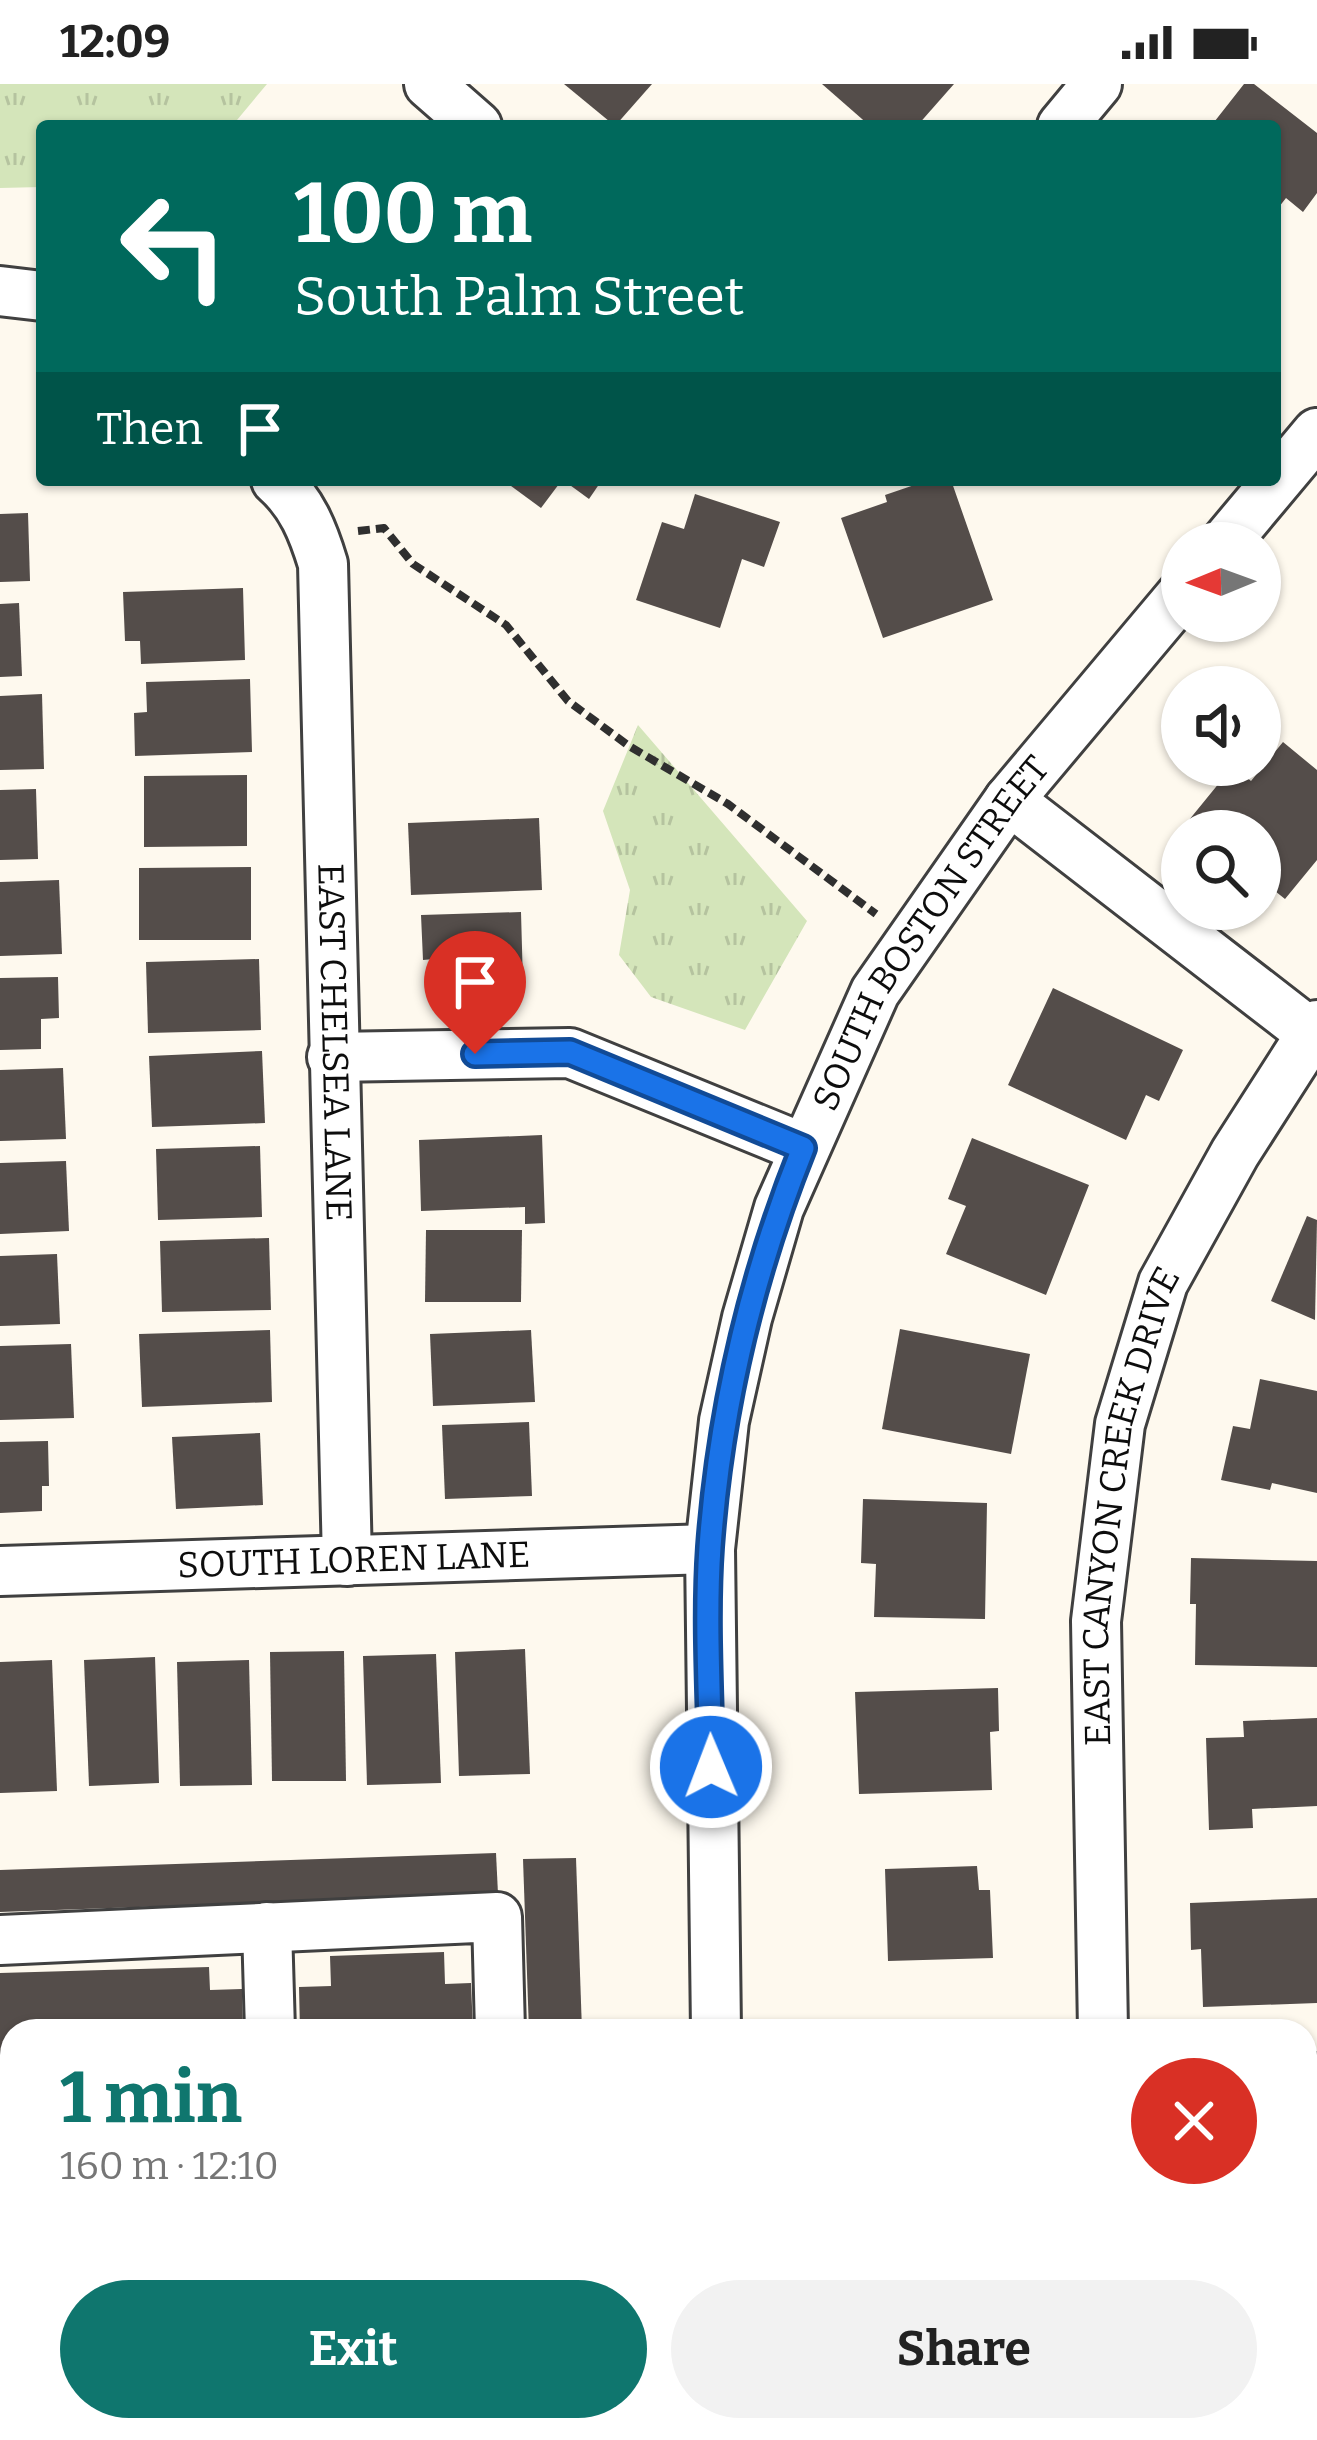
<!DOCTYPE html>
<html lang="en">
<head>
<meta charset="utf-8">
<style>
	body { margin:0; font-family:Bitter,serif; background:#f2f2f2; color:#222; height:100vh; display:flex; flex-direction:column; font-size:45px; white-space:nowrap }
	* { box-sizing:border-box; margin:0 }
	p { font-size:39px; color:#767676 }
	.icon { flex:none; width:66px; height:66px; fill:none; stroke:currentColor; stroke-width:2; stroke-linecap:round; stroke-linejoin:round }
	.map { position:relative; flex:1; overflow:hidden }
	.drawer { position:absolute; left:0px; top:1935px; width:1317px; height:423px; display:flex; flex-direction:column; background:#fff; border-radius:36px 36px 0 0; box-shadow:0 3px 9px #0004 }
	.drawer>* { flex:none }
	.banner { position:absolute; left:36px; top:36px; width:1245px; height:366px; border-radius:12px; box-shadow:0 3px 9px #0004; background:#00695c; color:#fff; overflow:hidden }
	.needle { width:78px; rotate:269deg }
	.fabs { position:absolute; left:1161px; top:438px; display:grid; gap:24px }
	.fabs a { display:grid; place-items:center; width:120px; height:120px; border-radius:50%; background:#fff; box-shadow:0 3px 9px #0004; font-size:60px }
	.pin { position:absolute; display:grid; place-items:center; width:102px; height:102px; color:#fff; margin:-123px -51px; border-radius:50% 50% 50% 0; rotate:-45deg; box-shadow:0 0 12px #0007 }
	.pin .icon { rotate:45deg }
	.me { position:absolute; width:132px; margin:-66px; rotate:359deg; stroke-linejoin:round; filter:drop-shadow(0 0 9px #0008) }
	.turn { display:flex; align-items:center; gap:42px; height:252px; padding:0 60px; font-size:54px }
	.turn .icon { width:156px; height:156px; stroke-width:2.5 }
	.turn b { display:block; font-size:84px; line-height:102px }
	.then { display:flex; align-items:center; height:114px; padding:0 60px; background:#0003; gap:24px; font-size:45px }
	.round { display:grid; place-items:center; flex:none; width:126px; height:126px; border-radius:63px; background:#f2f2f2 }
	.overview { display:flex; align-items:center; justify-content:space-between; height:204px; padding:0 60px }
	h1 { font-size:72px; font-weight:700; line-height:90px; color:#0f766e }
	.action { display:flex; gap:24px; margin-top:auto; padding:24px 60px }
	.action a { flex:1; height:138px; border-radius:72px; background:#0f766e; color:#fff; font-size:48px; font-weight:700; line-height:138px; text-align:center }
	.action a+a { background:#f2f2f2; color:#222 }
	.status { display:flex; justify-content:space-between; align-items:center; height:84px; padding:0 60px; background:#fff; direction:ltr }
	.status svg { height:33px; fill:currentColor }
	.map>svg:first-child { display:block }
</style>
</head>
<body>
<div class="status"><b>12:09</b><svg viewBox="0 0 49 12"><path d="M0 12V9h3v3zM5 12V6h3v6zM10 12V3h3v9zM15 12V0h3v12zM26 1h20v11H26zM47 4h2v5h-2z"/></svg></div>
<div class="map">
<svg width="1317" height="2356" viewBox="0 0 1317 2356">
	<defs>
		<pattern id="park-tufts" width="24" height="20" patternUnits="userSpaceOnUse" patternTransform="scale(3)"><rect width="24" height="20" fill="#d4e5ba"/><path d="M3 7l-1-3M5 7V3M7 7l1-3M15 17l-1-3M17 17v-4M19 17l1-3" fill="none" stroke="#b5c39f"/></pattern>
	</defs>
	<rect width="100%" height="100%" fill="#fef9ee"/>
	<!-- park -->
	<g fill="url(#park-tufts)">
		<polygon points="0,0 267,0 232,42 42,42 42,103 0,104"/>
		<polygon points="638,641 807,837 745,946 651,913 619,871 630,806 603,727"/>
	</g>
	<!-- building -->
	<g fill="#544d4a">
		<polygon points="564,0 652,0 615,42"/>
		<polygon points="822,0 954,0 917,42 870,42"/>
		<polygon points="1244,0 1254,0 1317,49 1317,109 1303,128 1286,114 1275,128 1275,42 1211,42"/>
		<polygon points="503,396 562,396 541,424"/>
		<polygon points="563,396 602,396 589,415"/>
		<polygon points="929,396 951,396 993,516 883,554 841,434 887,418 885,411"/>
		<polygon points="695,410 780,438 764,483 742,475 720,544 636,516 662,438 684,445"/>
		<polygon points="28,429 30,497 0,498 0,430"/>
		<polygon points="243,504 245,576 141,580 140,557 125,557 123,508"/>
		<polygon points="19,519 22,592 0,593 0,520"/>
		<polygon points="250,595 252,668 135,672 134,629 147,628 146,598"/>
		<polygon points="42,610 44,685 0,686 0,612"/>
		<polygon points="1283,658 1317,686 1317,776 1285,815 1260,795 1260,747 1203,747 1189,736 1233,682 1251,697"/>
		<polygon points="247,691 247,762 144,763 144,692"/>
		<polygon points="36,705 38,775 0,776 0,706"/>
		<polygon points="539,734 542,806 411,811 408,739"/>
		<polygon points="251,783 251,856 139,856 139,784"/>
		<polygon points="59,796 62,870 0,872 0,798"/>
		<polygon points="521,828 523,900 434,902 434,875 423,876 421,831"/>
		<polygon points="259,875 261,946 148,949 146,878"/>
		<polygon points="58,893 59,934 41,935 41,965 0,966 0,894"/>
		<polygon points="1053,904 1183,966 1159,1017 1146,1011 1126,1056 1008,1001"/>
		<polygon points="262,967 265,1039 152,1043 149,972"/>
		<polygon points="63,984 66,1055 0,1057 0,986"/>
		<polygon points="542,1051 545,1139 525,1140 525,1123 421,1127 419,1056"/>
		<polygon points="972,1054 1089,1101 1046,1211 946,1170 966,1122 948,1115"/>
		<polygon points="260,1062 262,1133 158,1136 156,1065"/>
		<polygon points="66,1077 69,1147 0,1150 0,1079"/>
		<polygon points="1307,1132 1317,1136 1315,1236 1271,1217"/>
		<polygon points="426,1146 522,1146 521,1218 425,1218"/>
		<polygon points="269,1154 271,1226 162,1228 160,1157"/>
		<polygon points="57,1170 60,1240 0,1242 0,1172"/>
		<polygon points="900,1245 1030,1270 1011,1370 882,1345"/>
		<polygon points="270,1246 272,1318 142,1323 139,1250"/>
		<polygon points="531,1246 535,1318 433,1322 430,1250"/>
		<polygon points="71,1260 74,1334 0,1336 0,1262"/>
		<polygon points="1260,1295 1317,1307 1317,1409 1272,1399 1270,1406 1221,1396 1233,1342 1250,1345"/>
		<polygon points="529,1338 532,1412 445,1415 442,1341"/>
		<polygon points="260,1349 263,1421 176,1425 172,1353"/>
		<polygon points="48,1357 49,1402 42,1402 42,1427 0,1429 0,1358"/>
		<polygon points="863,1415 987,1419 985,1535 874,1533 876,1480 861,1479"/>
		<polygon points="1191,1474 1317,1477 1317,1583 1195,1581 1196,1520 1190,1520"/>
		<polygon points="525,1565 530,1690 459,1692 455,1568"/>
		<polygon points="344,1567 346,1697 272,1697 270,1568"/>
		<polygon points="436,1570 441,1699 367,1701 363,1572"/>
		<polygon points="155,1573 159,1699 89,1702 84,1576"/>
		<polygon points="52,1576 57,1707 0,1709 0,1578"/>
		<polygon points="249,1576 252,1701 180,1702 177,1578"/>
		<polygon points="998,1604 999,1647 990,1648 992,1706 859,1710 855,1608"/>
		<polygon points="1317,1634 1317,1722 1252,1725 1253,1744 1209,1746 1206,1654 1244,1653 1243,1637"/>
		<polygon points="496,1769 498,1810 0,1828 0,1786"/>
		<polygon points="576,1774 582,1947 529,1947 523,1775"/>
		<polygon points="977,1782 979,1806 990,1806 993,1874 888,1877 885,1785"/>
		<polygon points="1317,1814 1317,1919 1203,1923 1201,1865 1191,1866 1190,1819"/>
		<polygon points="444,1868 445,1900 471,1899 473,1947 300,1947 299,1903 331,1902 330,1872"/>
		<polygon points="209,1883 210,1906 242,1905 243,1947 12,1947 12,2059 0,2060 0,1889"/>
		<polygon points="998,1937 998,1947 866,1947 865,1942"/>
		<polygon points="1305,1967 1317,1967 1317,2086 1305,2087"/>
		<rect x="0" y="2105" width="12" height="57"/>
		<polygon points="1305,2132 1317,2132 1317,2239 1305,2240"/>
		<polygon points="0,2256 12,2256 12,2346 124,2346 124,2356 0,2356"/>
		<polygon points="542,2346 595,2346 595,2354 543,2356"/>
	</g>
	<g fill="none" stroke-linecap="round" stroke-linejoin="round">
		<defs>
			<g id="minor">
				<polyline points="429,0 477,42"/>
				<polyline points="1062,42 1097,0"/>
				<polyline points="0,207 42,212"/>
				<path id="s1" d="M276,396C302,419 313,447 323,480L347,1477"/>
				<polyline points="1225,459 1317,349"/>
				<polyline points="1009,716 1317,954"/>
				<polyline points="332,973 570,969 803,1064"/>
				<path id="s2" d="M0,1487L710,1465"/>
				<polyline points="267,1843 270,1947"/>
				<polyline points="0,1856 497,1833 500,1947"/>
				<path id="s3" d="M716,1947L710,1465L724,1337L747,1234L779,1124L875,908L1009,716L1182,510"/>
				<path id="s4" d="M1103,1947L1096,1537L1120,1340L1163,1199L1235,1069L1317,941"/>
				<polyline points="0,2080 12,2080"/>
				<polyline points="1305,2335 1317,2334"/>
				<polyline points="284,2346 284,2356"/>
				<polyline points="736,2346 740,2356"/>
				<polyline points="470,2356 512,2355 511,2346"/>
			</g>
		</defs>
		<!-- minor casing -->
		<use href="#minor" stroke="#404040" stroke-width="54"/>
		<!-- path -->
		<polyline stroke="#2f2f2f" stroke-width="8" stroke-dasharray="12 6" stroke-linecap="butt" points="358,447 384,444 413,480 506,541 568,617 629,662 728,720 876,830"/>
		<!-- minor -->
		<use href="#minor" stroke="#fff" stroke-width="48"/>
	</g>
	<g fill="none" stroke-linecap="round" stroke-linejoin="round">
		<defs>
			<path id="route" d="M475,970L570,968L803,1064C752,1191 720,1326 710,1463C705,1536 710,1610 711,1683"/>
		</defs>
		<!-- route casing -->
		<use href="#route" stroke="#114b97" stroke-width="30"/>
		<!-- route -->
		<use href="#route" stroke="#1a73e8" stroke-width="21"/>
	</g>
	<g text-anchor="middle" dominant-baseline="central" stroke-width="12" stroke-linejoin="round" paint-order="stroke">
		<!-- street labels -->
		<g font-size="36" fill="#0d0d0d" stroke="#fff">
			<text stroke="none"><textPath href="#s3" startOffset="1146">SOUTH BOSTON STREET</textPath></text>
			<text stroke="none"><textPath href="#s1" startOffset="576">EAST CHELSEA LANE</textPath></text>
			<text stroke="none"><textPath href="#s4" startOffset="528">EAST CANYON CREEK DRIVE</textPath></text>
			<text stroke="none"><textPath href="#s2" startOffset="354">SOUTH LOREN LANE</textPath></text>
		</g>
	</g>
</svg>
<div class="fabs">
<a><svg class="needle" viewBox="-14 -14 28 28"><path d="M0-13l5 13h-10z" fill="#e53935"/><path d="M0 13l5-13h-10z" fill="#767676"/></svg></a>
<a><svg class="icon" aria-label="sound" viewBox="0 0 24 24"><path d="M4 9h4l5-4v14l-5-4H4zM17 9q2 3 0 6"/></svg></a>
<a><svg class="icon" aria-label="search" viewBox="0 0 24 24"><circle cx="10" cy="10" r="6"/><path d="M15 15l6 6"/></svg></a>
</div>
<div class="pin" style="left:475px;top:970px;background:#d93025"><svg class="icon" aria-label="arrive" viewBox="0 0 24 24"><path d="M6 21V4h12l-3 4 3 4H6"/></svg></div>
<svg class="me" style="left:711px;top:1683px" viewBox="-20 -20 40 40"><circle r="17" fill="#1a73e8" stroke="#fff" stroke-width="3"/><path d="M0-11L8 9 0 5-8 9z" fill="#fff"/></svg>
<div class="banner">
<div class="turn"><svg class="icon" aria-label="left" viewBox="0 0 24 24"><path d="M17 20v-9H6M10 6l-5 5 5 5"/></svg><div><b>100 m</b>South Palm Street</div></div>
<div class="then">Then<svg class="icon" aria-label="arrive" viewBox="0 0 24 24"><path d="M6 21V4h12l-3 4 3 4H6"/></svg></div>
</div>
<section class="drawer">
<div class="overview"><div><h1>1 min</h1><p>160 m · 12:10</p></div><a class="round" style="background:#d93025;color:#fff"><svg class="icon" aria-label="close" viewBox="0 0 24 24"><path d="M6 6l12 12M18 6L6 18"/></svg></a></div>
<div class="action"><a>Exit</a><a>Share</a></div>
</section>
</div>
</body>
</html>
